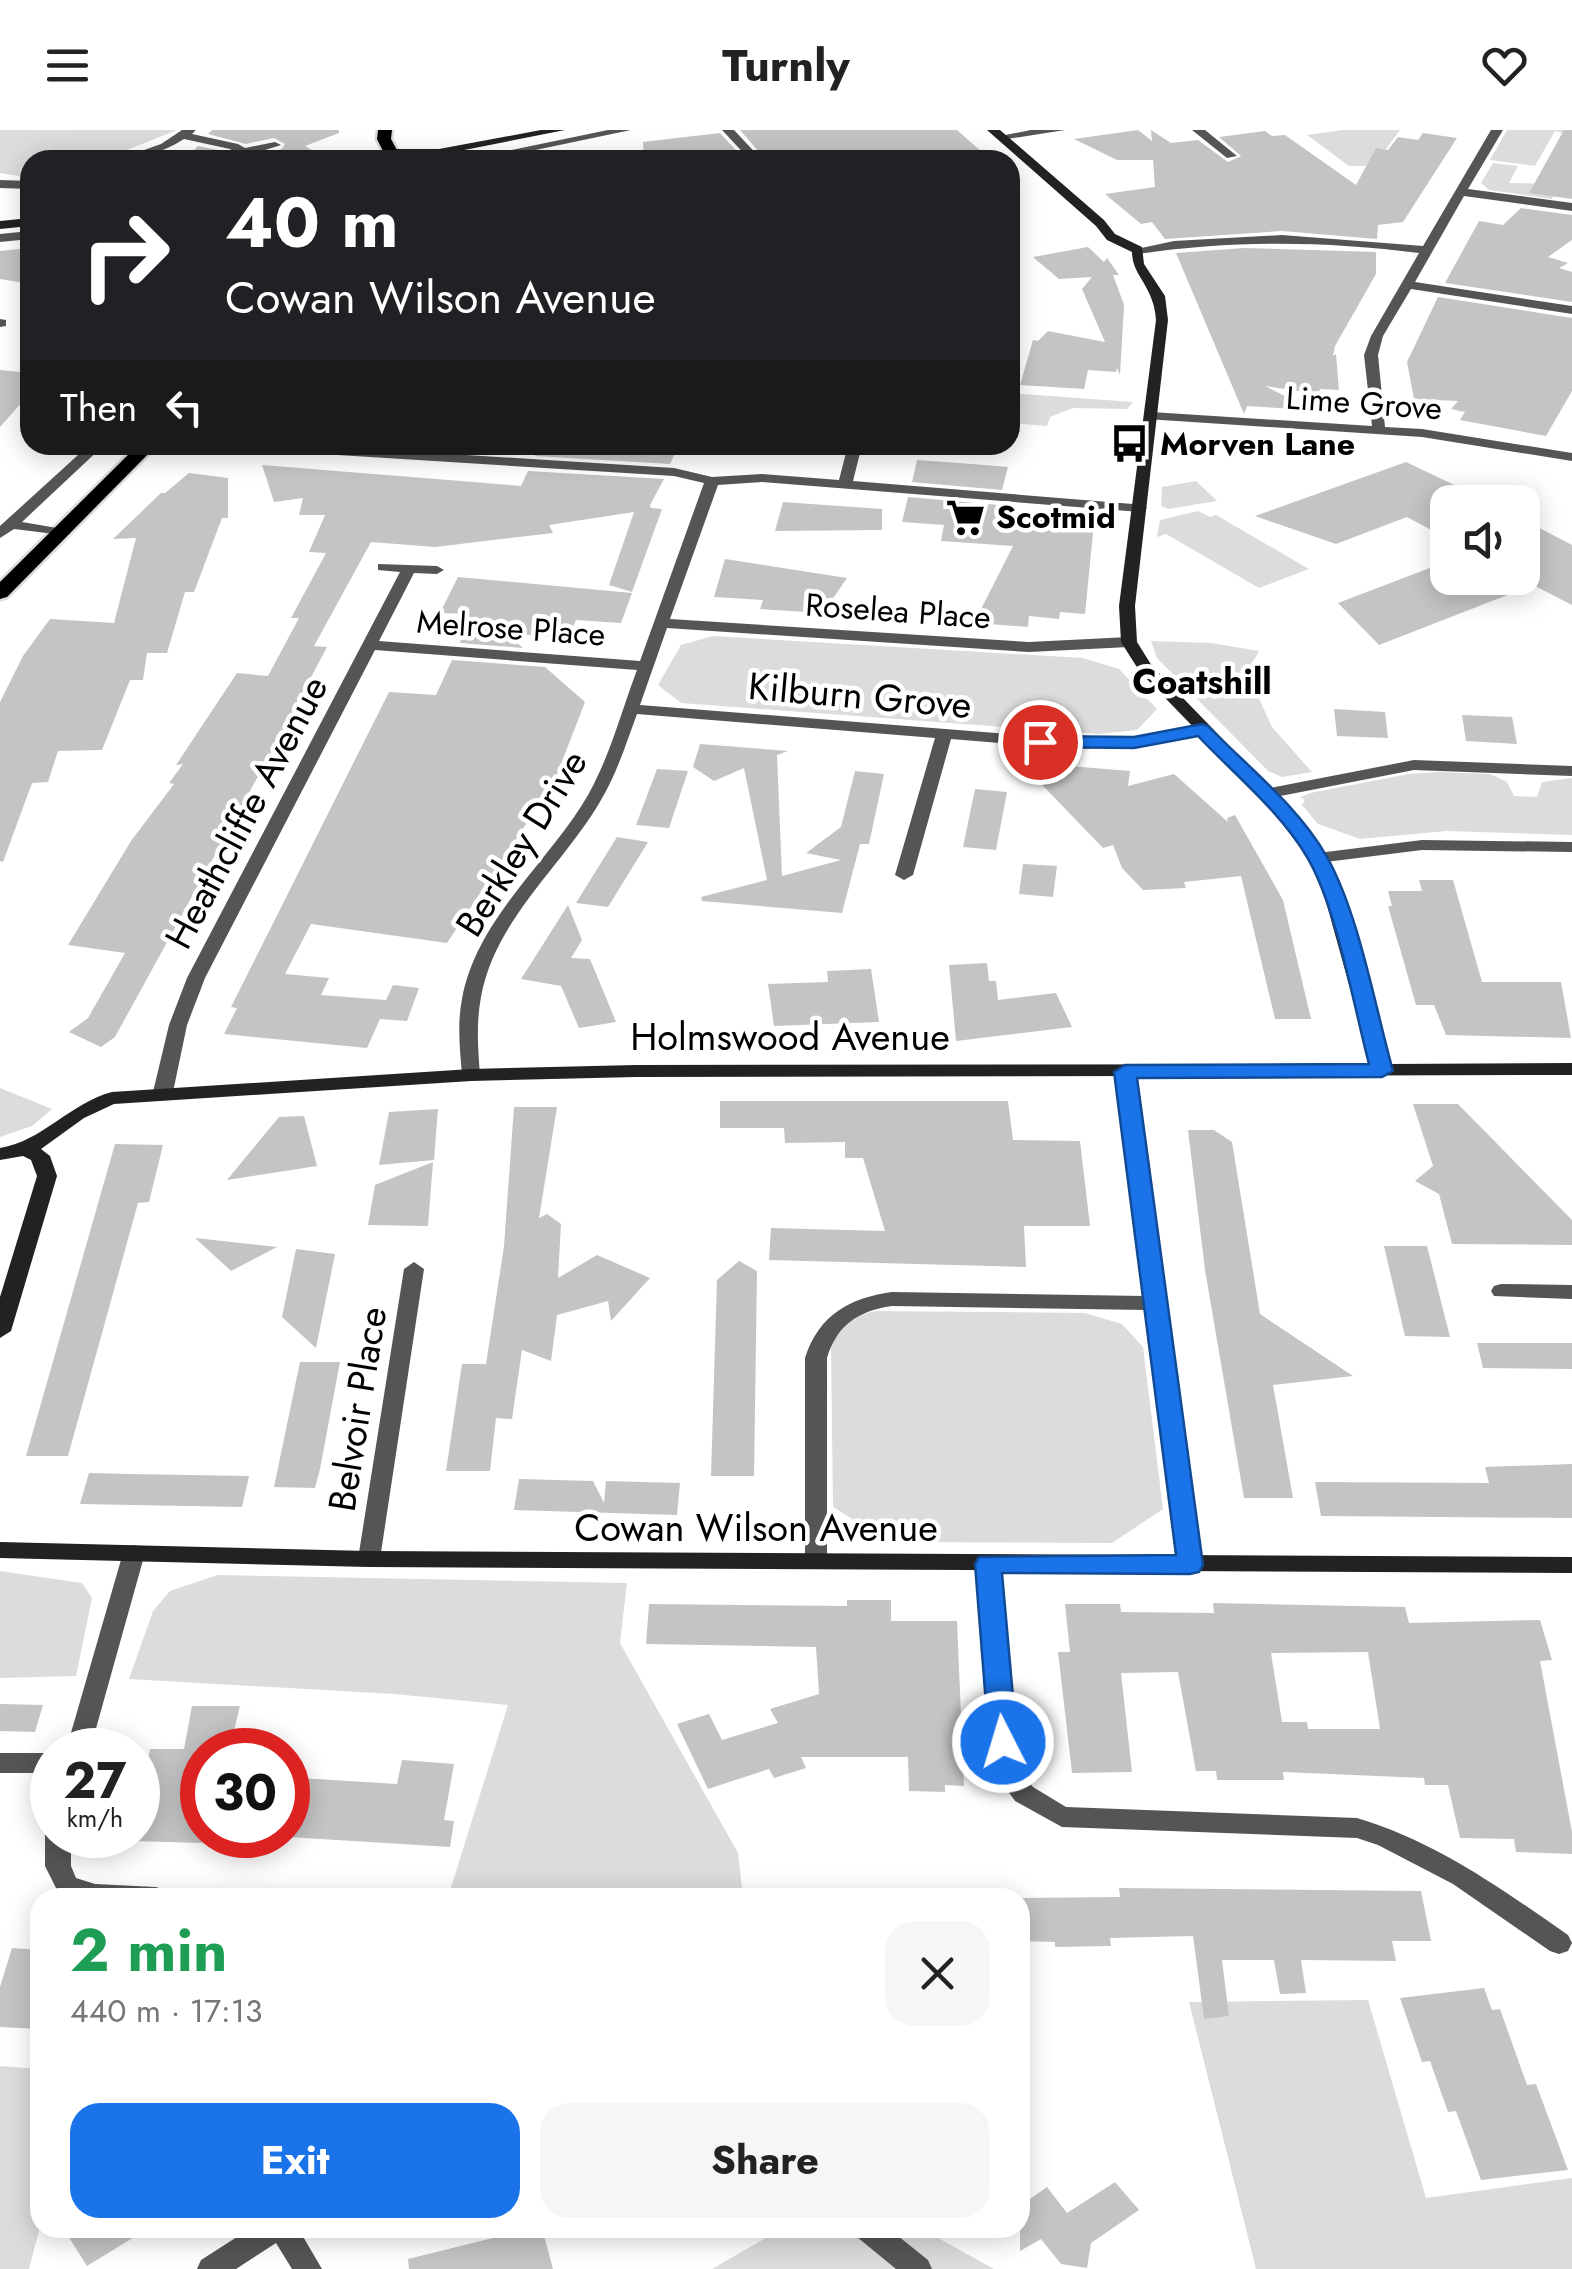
<!DOCTYPE html>
<html lang="en">
<head>
<meta charset="utf-8">
<style>
	body { margin:0; font-family:Jost,sans-serif; background:#f6f6f6; color:#222; height:100vh; display:flex; flex-direction:column; font-size:38px; white-space:nowrap }
	* { box-sizing:border-box; margin:0 }
	p { font-size:32px; color:#767676 }
	.icon { flex:none; width:55px; height:55px; fill:none; stroke:currentColor; stroke-width:2; stroke-linecap:round; stroke-linejoin:round }
	.map { position:relative; flex:1; overflow:hidden }
	.details { position:absolute; left:30px; top:1758px; width:1000px; height:350px; display:flex; flex-direction:column; background:#fff; border-radius:30px; box-shadow:0 5px 25px #0003 }
	.details>* { flex:none }
	.banner { position:absolute; left:20px; top:20px; width:1000px; height:305px; border-radius:30px; box-shadow:0 5px 25px #0003; background:#202124; color:#fff; overflow:hidden }
	.fabs { position:absolute; left:1430px; top:355px; display:grid; gap:20px }
	.fabs a { display:grid; place-items:center; width:110px; height:110px; border-radius:20px; background:#fff; box-shadow:0 5px 25px #0003; font-size:50px }
	.speed { position:absolute; left:30px; top:1598px; display:flex; gap:20px; font-size:50px; font-weight:700; text-align:center }
	.speed>* { display:grid; place-content:center; width:130px; height:130px; border-radius:50%; background:#fff; box-shadow:0 5px 25px #0003; line-height:1 }
	.speed small { font-size:25px; font-weight:400 }
	.speed .limit { border:15px solid #d22; background:#fff; color:#111 }
	.pin { position:absolute; display:grid; place-items:center; width:85px; height:85px; color:#fff; margin:-42px; border:5px solid #fff; border-radius:50%; box-shadow:0 2px 10px #0007 }
	.me { position:absolute; width:110px; margin:-55px; rotate:355deg; stroke-linejoin:round; filter:drop-shadow(0 0 8px #0008) }
	.turn { display:flex; align-items:center; gap:35px; height:210px; padding:0 40px; font-size:45px }
	.turn .icon { width:130px; height:130px; stroke-width:2.5 }
	.turn b { display:block; font-size:70px; line-height:85px }
	.then { display:flex; align-items:center; height:95px; padding:0 40px; background:#0003; gap:20px; font-size:38px }
	.round { display:grid; place-items:center; flex:none; width:105px; height:105px; border-radius:30px; background:#f6f6f6 }
	.summary { display:flex; align-items:center; justify-content:space-between; height:170px; padding:0 40px }
	h1 { font-size:60px; font-weight:700; line-height:75px; color:#1e9e55 }
	.cta { display:flex; gap:20px; margin-top:auto; padding:20px 40px }
	.cta a { flex:1; height:115px; border-radius:30px; background:#1a73e8; color:#fff; font-size:40px; font-weight:700; line-height:115px; text-align:center }
	.cta a+a { background:#f6f6f6; color:#222 }
	header { display:flex; justify-content:space-between; align-items:center; height:130px; padding:0 40px; background:#fff; font-size:45px; font-weight:700 }
	.map>svg:first-child { display:block }
</style>
</head>
<body>
<header><svg class="icon" aria-label="menu" viewBox="0 0 24 24"><path d="M4 6h16M4 12h16M4 18h16"/></svg>Turnly<svg class="icon" aria-label="heart" viewBox="0 0 24 24"><path d="M12 20l-8-8c-3-5 5-10 8-4 3-6 11-1 8 4z"/></svg></header>
<div class="map">
<svg width="1572" height="2139" viewBox="0 0 1572 2139">
	<rect width="100%" height="100%" fill="#fff"/>
	<!-- green -->
	<g fill="#dcdcdc">
		<polygon points="0,0 177,0 102,30 30,30 30,48 0,43"/>
		<polygon points="1343,0 1400,0 1386,19 1375,19 1378,36 1349,36 1307,5"/>
		<polygon points="1507,0 1572,0 1572,6 1555,1 1535,36 1490,30"/>
		<polygon points="1493,33 1518,36 1509,53 1559,54 1552,69 1489,60 1481,53"/>
		<polygon points="1010,263 1133,272 1127,279 1073,278 1050,287 1047,296 1010,293"/>
		<polygon points="1196,351 1217,371 1168,379 1161,376 1162,357"/>
		<polygon points="1198,381 1210,387 1216,385 1309,439 1259,458 1166,404 1157,407 1160,390"/>
		<polygon points="713,506 1083,528 1119,539 1157,579 1137,600 1098,604 681,573 658,555 681,515"/>
		<polygon points="1151,511 1211,513 1259,521 1247,542 1272,597 1312,642 1282,647 1268,641 1157,528"/>
		<polygon points="1439,642 1490,644 1507,652 1514,666 1537,667 1542,652 1572,648 1572,705 1446,701 1360,709 1318,694 1302,675 1305,670 1300,667 1310,663 1409,644"/>
		<polygon points="0,958 52,979 32,996 0,1007"/>
		<path d="M876,1181L1085,1183L1122,1194L1143,1217L1163,1379L1112,1413L889,1412L833,1377L831,1215C838,1195 856,1185 876,1181Z"/>
		<polygon points="0,1441 82,1453 92,1468 76,1546 0,1548"/>
		<polygon points="218,1445 627,1453 620,1513 738,1723 743,1767 448,1767 508,1575 394,1564 129,1549 153,1481 170,1461"/>
		<polygon points="1368,1870 1426,2068 1572,2048 1572,2139 1256,2139 1189,1872"/>
		<polygon points="0,1936 40,1939 40,2097 29,2139 0,2139"/>
		<polygon points="783,2098 920,2098 994,2139 712,2139"/>
	</g>
	<!-- building -->
	<g fill="#c4c4c4" fill-rule="evenodd">
		<polygon points="212,0 339,0 339,3 305,16 329,30 264,30 260,25 282,19 285,14 274,8 246,14 208,4"/>
		<polygon points="740,0 957,0 991,30 766,30"/>
		<polygon points="1138,0 1152,11 1151,0 1171,13 1198,10 1228,32 1241,26 1219,7 1265,1 1272,6 1285,5 1356,55 1376,18 1388,20 1398,7 1418,10 1423,3 1457,8 1403,92 1378,95 1377,109 1282,101 1165,109 1152,92 1141,94 1105,64 1155,57 1153,30 1117,30 1074,9"/>
		<polygon points="1564,0 1572,0 1572,69 1529,63"/>
		<polygon points="720,3 745,30 644,30 643,12"/>
		<polygon points="198,16 228,22 239,30 185,30"/>
		<polygon points="1521,78 1572,85 1572,110 1548,127 1568,133 1559,138 1572,142 1572,172 1445,153 1479,91 1503,95"/>
		<polygon points="1088,117 1104,132 1107,128 1119,145 1113,145 1124,175 1120,245 1117,238 1116,242 1088,240 1084,259 1020,255 1033,210 1038,211 1048,201 1105,212 1082,159 1092,147 1059,149 1033,127"/>
		<polygon points="30,118 30,154 0,149 0,121"/>
		<polygon points="1244,118 1376,122 1376,144 1335,216 1333,226 1336,224 1339,260 1320,259 1319,264 1265,256 1312,280 1247,276 1244,284 1176,123"/>
		<polygon points="1438,167 1572,188 1572,261 1546,306 1460,290 1465,282 1451,279 1458,271 1414,269 1407,232"/>
		<polygon points="0,240 30,243 30,263 0,297"/>
		<polygon points="540,315 679,315 670,334 535,326"/>
		<polygon points="917,330 972,334 1008,337 1002,360 912,352"/>
		<polygon points="1406,332 1490,372 1448,372 1448,409 1407,387 1336,414 1255,386"/>
		<polygon points="262,335 521,356 528,341 664,349 650,375 651,378 662,379 632,462 609,455 634,382 549,395 553,403 435,417 371,412 314,516 327,517 273,619 115,907 101,917 69,902 88,888 125,823 68,815 131,711 174,654 169,653 183,634 176,635 237,543 268,546 299,488 291,488 326,423 309,422 325,385 299,385 303,368 274,372"/>
		<polygon points="189,343 228,348 228,388 222,388 194,462 185,462 167,523 147,523 143,550 130,550 102,620 58,621 48,652 32,653 3,732 0,731 0,572 23,526 50,489 114,493 136,408 113,409 161,363 165,363"/>
		<polygon points="908,367 999,375 996,386 1094,393 1085,484 1060,482 1059,489 1029,486 1028,497 974,493 1013,416 941,411 944,395 902,392"/>
		<polygon points="783,372 882,379 882,400 775,401"/>
		<polygon points="1522,389 1572,415 1572,475 1533,455 1379,515 1338,473 1448,431 1448,448 1522,448"/>
		<polygon points="725,429 847,448 823,483 760,479 763,470 714,467"/>
		<polygon points="458,447 632,463 621,493 576,490 568,508 505,503 523,518 460,513 468,484 440,483"/>
		<polygon points="452,530 545,537 585,572 554,652 447,813 311,794 285,844 329,848 321,865 386,870 393,855 419,858 407,891 380,889 367,918 224,904 237,878 231,877 389,562 436,565"/>
		<polygon points="1334,579 1385,582 1388,608 1337,606"/>
		<polygon points="1462,585 1512,587 1517,614 1466,611"/>
		<polygon points="700,614 788,621 777,625 782,746 841,730 806,723 841,697 855,641 884,644 869,714 860,714 842,783 702,771 701,767 767,750 744,638 714,651 693,637"/>
		<polygon points="1020,632 1130,641 1128,656 1174,644 1228,692 1227,688 1235,685 1283,770 1311,889 1275,889 1241,746 1184,752 1186,758 1143,760 1122,738 1113,715 1103,718"/>
		<polygon points="657,639 688,641 669,698 636,695"/>
		<polygon points="975,659 1007,662 996,720 963,717"/>
		<polygon points="617,707 648,712 608,777 576,773"/>
		<polygon points="1023,734 1057,736 1053,767 1019,764"/>
		<polygon points="1419,750 1453,750 1482,852 1561,852 1571,908 1446,905 1434,875 1416,875 1388,776 1392,776 1388,761 1422,761"/>
		<polygon points="568,775 582,810 571,828 590,829 616,892 579,898 561,856 521,849"/>
		<polygon points="987,833 989,851 996,851 998,870 1056,863 1072,897 956,911 949,835"/>
		<polygon points="871,839 879,892 774,896 768,854 828,852 827,841"/>
		<polygon points="720,971 1008,971 1013,1010 1080,1011 1090,1096 1024,1096 1026,1137 769,1130 771,1098 885,1101 863,1028 845,1028 845,1012 785,1013 784,998 720,998"/>
		<polygon points="1413,974 1458,974 1572,1090 1572,1115 1452,1114 1439,1064 1415,1051 1433,1036"/>
		<polygon points="514,977 557,977 539,1088 547,1084 561,1094 558,1148 597,1125 650,1148 611,1191 608,1171 557,1185 551,1231 522,1220 512,1289 496,1288 490,1341 446,1341 462,1234 486,1234 504,1116"/>
		<polygon points="438,979 434,1030 379,1035 389,982"/>
		<polygon points="304,986 317,1036 227,1050 279,987"/>
		<polygon points="1188,1000 1214,1000 1232,1012 1260,1184 1353,1246 1273,1255 1293,1368 1244,1368 1205,1140"/>
		<polygon points="115,1014 163,1015 149,1072 138,1073 68,1326 26,1326"/>
		<polygon points="433,1032 428,1096 368,1095 375,1055"/>
		<polygon points="195,1108 277,1117 231,1141"/>
		<polygon points="1384,1116 1427,1116 1450,1207 1405,1206"/>
		<polygon points="296,1119 335,1124 316,1218 282,1187"/>
		<polygon points="739,1131 757,1141 754,1346 711,1346 717,1150"/>
		<polygon points="1477,1213 1572,1213 1572,1239 1483,1238"/>
		<polygon points="300,1232 340,1232 320,1339 315,1358 274,1357"/>
		<polygon points="1572,1334 1572,1388 1321,1386 1315,1352 1489,1353 1485,1337"/>
		<polygon points="89,1343 129,1344 249,1346 242,1377 80,1374"/>
		<polygon points="519,1349 593,1351 604,1373 606,1351 680,1353 677,1385 514,1380"/>
		<polygon points="847,1470 891,1470 891,1491 957,1491 964,1656 945,1655 945,1662 909,1661 908,1627 801,1627 806,1638 774,1648 769,1639 708,1659 677,1594 709,1584 722,1610 778,1593 770,1579 819,1564 816,1517 646,1514 649,1474 847,1476"/>
		<path d="M1213,1473L1405,1477L1409,1493L1540,1490L1552,1530L1540,1531L1572,1702V1724L1516,1722L1514,1709L1460,1708L1448,1655H1425L1424,1648L1283,1642L1284,1650H1217L1216,1641H1196L1178,1542L1121,1543L1132,1642L1072,1643L1058,1522H1070L1065,1474H1120L1121,1482L1214,1483ZM1368,1522L1380,1599H1308L1307,1592H1282L1271,1523Z"/>
		<polygon points="0,1574 43,1575 35,1602 0,1601"/>
		<polygon points="192,1576 240,1576 232,1609 214,1609 211,1620 202,1620 202,1713 131,1711 132,1705 138,1705 138,1680 150,1619 184,1619"/>
		<polygon points="402,1630 454,1634 444,1690 454,1691 450,1717 288,1707 288,1658 297,1658 300,1648 397,1654"/>
		<polygon points="1119,1758 1421,1761 1431,1811 1392,1811 1396,1831 1301,1830 1306,1863 1280,1864 1274,1830 1222,1830 1229,1886 1204,1889 1193,1806 1110,1808 1111,1816 1055,1817 1055,1812 1020,1811 1020,1768 1120,1767"/>
		<polygon points="12,1818 40,1820 40,1899 0,1897 0,1857"/>
		<polygon points="1484,1858 1492,1880 1500,1879 1527,1955 1536,1954 1568,2040 1481,2050 1456,1981 1448,1982 1430,1931 1422,1932 1400,1868"/>
		<polygon points="1115,2052 1139,2080 1091,2113 1087,2138 1061,2134 1041,2109 1020,2121 1020,2076 1047,2057 1067,2083"/>
		<polygon points="63,2098 149,2098 87,2136"/>
		<polygon points="533,2098 542,2098 553,2139 409,2139 408,2129"/>
	</g>
	<g fill="none" stroke-linecap="round" stroke-linejoin="round">
		<defs>
			<g id="primary">
				<polygon points="378,0 392,0 391,9 398,22 387,30 369,30 383,21 377,9"/>
				<polygon points="138,315 157,315 7,467 0,469 0,452"/>
			</g>
		</defs>
		<!-- primary casing -->
		<use href="#primary" stroke="#dbdbdb" stroke-width="5"/>
		<!-- street -->
		<g fill="#555" fill-rule="evenodd">
			<path d="M182,0H196L192,4L238,14L245,18L275,12L281,15L252,24L260,30H246L230,19L184,9C163,22 141,30 116,30L161,14Z"/>
			<polygon points="608,0 631,0 488,30 464,30"/>
			<polygon points="722,0 734,0 762,30 750,30"/>
			<polygon points="1031,0 1065,0 1001,10 995,7"/>
			<polygon points="1192,0 1205,0 1237,26 1227,28"/>
			<path d="M1491,0H1503L1468,59L1572,73V81L1464,66L1415,152L1572,176V184L1411,159L1383,206L1378,225L1385,297L1422,299L1572,323V331L1422,307L1146,289V283L1151,282L1372,296L1364,225L1371,206L1419,123C1325,111 1232,110 1138,124L1132,120L1174,111L1282,105L1423,116Z"/>
			<polygon points="0,50 30,51 30,59 0,58"/>
			<polygon points="30,101 30,109 0,112 0,104"/>
			<polygon points="0,189 6,190 6,196 0,197"/>
			<polygon points="89,315 104,315 22,392 63,399 63,405 14,399 0,408 0,396"/>
			<path d="M233,315H307L674,338L712,347L762,344L839,350L848,315H862L853,351L1145,375L1147,378L1140,382L762,352L718,355L670,489L1029,512L1129,507L1137,512L1129,517L1029,522L667,498L640,575L1072,609L1134,607L1202,595L1210,600L1202,605L1134,617L1072,619L951,609L913,745L904,750L895,745L935,608L637,584C626,614 617,643 601,670C563,736 495,789 481,867C476,893 478,919 480,945L471,951L462,945C460,920 457,894 462,869C476,792 542,738 582,675C608,634 620,585 637,540L375,520L205,848L187,895L173,962L163,968L156,966L153,962L169,895L187,848L400,442L378,440V434L437,436L444,440L437,444L414,443L379,511L640,531L704,353L674,346L240,319Z"/>
			<polygon points="1414,630 1572,636 1572,646 1414,640 1265,669 1257,664 1265,659"/>
			<polygon points="1422,710 1572,712 1572,722 1422,720 1318,733 1309,728 1318,723"/>
			<path d="M1125,935L1134,941L1201,1435L1198,1441H1182L1179,1435L1146,1180L892,1176C858,1181 837,1195 827,1228V1431L824,1437H808L805,1431V1228C819,1185 849,1168 892,1162L1144,1166L1116,941Z"/>
			<polygon points="414,1132 424,1139 380,1429 377,1435 361,1435 358,1429 404,1139"/>
			<polygon points="1501,1154 1572,1155 1572,1169 1494,1166 1491,1161 1494,1156"/>
			<polygon points="134,1415 142,1417 145,1423 90,1620 66,1620 123,1423 126,1417"/>
			<path d="M989,1426L997,1428L1000,1434L1019,1640L1033,1657L1066,1677L1357,1688C1437,1712 1500,1758 1568,1805L1572,1813L1568,1821L1559,1824L1550,1821L1453,1754L1378,1715L1357,1708L1062,1697L1015,1671L995,1643L978,1434L981,1428Z"/>
			<rect x="0" y="1623" width="52" height="20"/>
			<polygon points="52,1697 52,1705 71,1705 71,1736 76,1748 95,1754 156,1757 165,1760 169,1768 72,1768 58,1762 45,1736 45,1705"/>
			<polygon points="251,2098 298,2098 322,2139 292,2139 276,2113 236,2139 197,2139 201,2130"/>
			<polygon points="853,2098 888,2098 928,2130 932,2139 896,2139 857,2107"/>
		</g>
		<!-- secondary -->
		<g fill="#222" fill-rule="evenodd">
			<polygon points="541,0 565,0 439,25 391,25 385,22 391,19 439,19"/>
			<path d="M987,0H1000L1104,90L1115,104L1142,117L1144,134L1165,166L1168,190L1135,476L1137,512L1152,536L1275,663L1321,721L1338,750L1389,934L1572,933V945L636,947L471,951L114,974L84,988L41,1019L50,1026L57,1046L11,1201L0,1208V1167L37,1046L31,1030L23,1026L0,1030V1018C43,1011 70,973 112,962L471,939L636,935L1371,934L1320,750L1304,722L1264,670L1140,542L1121,512L1119,476L1156,190C1154,156 1132,146 1132,122L1107,110L1096,96Z"/>
			<polygon points="30,88 30,96 0,99 0,91"/>
			<polygon points="0,1412 369,1421 1572,1427 1572,1443 369,1437 0,1428"/>
		</g>
		<!-- primary -->
		<use href="#primary" fill="#000" fill-rule="evenodd"/>
	</g>
	<!-- route -->
	<path fill="#1a73e8" stroke="#114b97" stroke-width="2.5" d="M1202,594L1208,596C1248,637 1299,677 1327,727C1359,784 1375,877 1393,941L1382,947L1137,948L1203,1435L1199,1442L1190,1444L1002,1443L1017,1612L1013,1619L1003,1622L993,1619L989,1612L975,1434L979,1427L1176,1425L1114,942L1125,935L1369,934C1354,877 1336,775 1307,727C1280,681 1234,644 1198,606L1134,618L1040,617L1031,612L1040,606L1134,607Z"/>
	<!-- icons -->
	<defs>
		<symbol id="bus-bare" viewBox="-9 -9 18 18"><path d="M-5-6H5V4H4V6H2V4H-2V6H-4V4H-5ZM-3.5-4V0h7V-4ZM-3.5 1.2v1.5H-2V1.2ZM2 1.2v1.5H3.5V1.2Z" fill="#000" stroke="#fff" stroke-width="2.5" paint-order="stroke"/></symbol>
		<symbol id="supermarket-bare" viewBox="-9 -9 18 18"><path d="M-6-5.5h2.5l.6 2H6L4.5 2H-2.5L-4.4-4H-6ZM-1.5 3.2a1.3 1.3 0 1 0 .1 0ZM3 3.2a1.3 1.3 0 1 0 .1 0Z" fill="#000" stroke="#fff" stroke-width="2.5" paint-order="stroke"/></symbol>
	</defs>
	<g fill-rule="evenodd">
		<use href="#bus-bare" x="1102" y="286" width="55" height="55"/>
		<use href="#supermarket-bare" x="938" y="360" width="55" height="55"/>
	</g>
	<g text-anchor="middle" dominant-baseline="central" stroke-width="9" stroke-linejoin="round" paint-order="stroke">
		<!-- far-street labels -->
		<g font-size="32" fill="#000" stroke="#fff">
			<text transform="translate(1364 273) rotate(4)">Lime Grove</text>
			<text transform="translate(898 481) rotate(4)">Roselea Place</text>
			<text transform="translate(511 498) rotate(4)">Melrose Place</text>
		</g>
		<!-- far-poi labels -->
		<g font-size="32" font-weight="bold" fill="#000" stroke="#fff" text-anchor="start">
			<text x="1160" y="314">Morven Lane</text>
			<text x="996" y="387">Scotmid</text>
		</g>
		<!-- far-quarter labels -->
		<g font-size="35" font-weight="bold" fill="#000" stroke="#fff">
			<text x="1202" y="552">Coatshill</text>
		</g>
		<!-- street labels -->
		<g font-size="38" fill="#000" stroke="#fff">
			<text transform="translate(860 565) rotate(5)">Kilburn Grove</text>
			<text transform="translate(246 682) rotate(-62)">Heathcliffe Avenue</text>
			<text transform="translate(521 713) rotate(-58)">Berkley Drive</text>
			<text x="790" y="906">Holmswood Avenue</text>
			<text transform="translate(357 1279) rotate(-81)">Belvoir Place</text>
			<text x="756" y="1397">Cowan Wilson Avenue</text>
		</g>
	</g>
</svg>
<div class="fabs">
<a><svg class="icon" aria-label="sound" viewBox="0 0 24 24"><path d="M4 9h4l5-4v14l-5-4H4zM17 9q2 3 0 6"/></svg></a>
</div>
<div class="speed"><div>27<small>km/h</small></div><div class="limit">30</div></div>
<div class="pin" style="left:1040px;top:612px;background:#d93025"><svg class="icon" aria-label="arrive" viewBox="0 0 24 24"><path d="M6 21V4h12l-3 4 3 4H6"/></svg></div>
<svg class="me" style="left:1003px;top:1612px" viewBox="-20 -20 40 40"><circle r="17" fill="#1a73e8" stroke="#fff" stroke-width="3"/><path d="M0-11L8 9 0 5-8 9z" fill="#fff"/></svg>
<div class="banner">
<div class="turn"><svg class="icon" aria-label="right" viewBox="0 0 24 24"><path d="M7 20v-9h11M14 6l5 5-5 5"/></svg><div><b>40 m</b>Cowan Wilson Avenue</div></div>
<div class="then">Then<svg class="icon" aria-label="left" viewBox="0 0 24 24"><path d="M17 20v-9H6M10 6l-5 5 5 5"/></svg></div>
</div>
<section class="details">
<div class="summary"><div><h1>2 min</h1><p>440 m · 17:13</p></div><a class="round"><svg class="icon" aria-label="close" viewBox="0 0 24 24"><path d="M6 6l12 12M18 6L6 18"/></svg></a></div>
<div class="cta"><a>Exit</a><a>Share</a></div>
</section>
</div>
</body>
</html>
